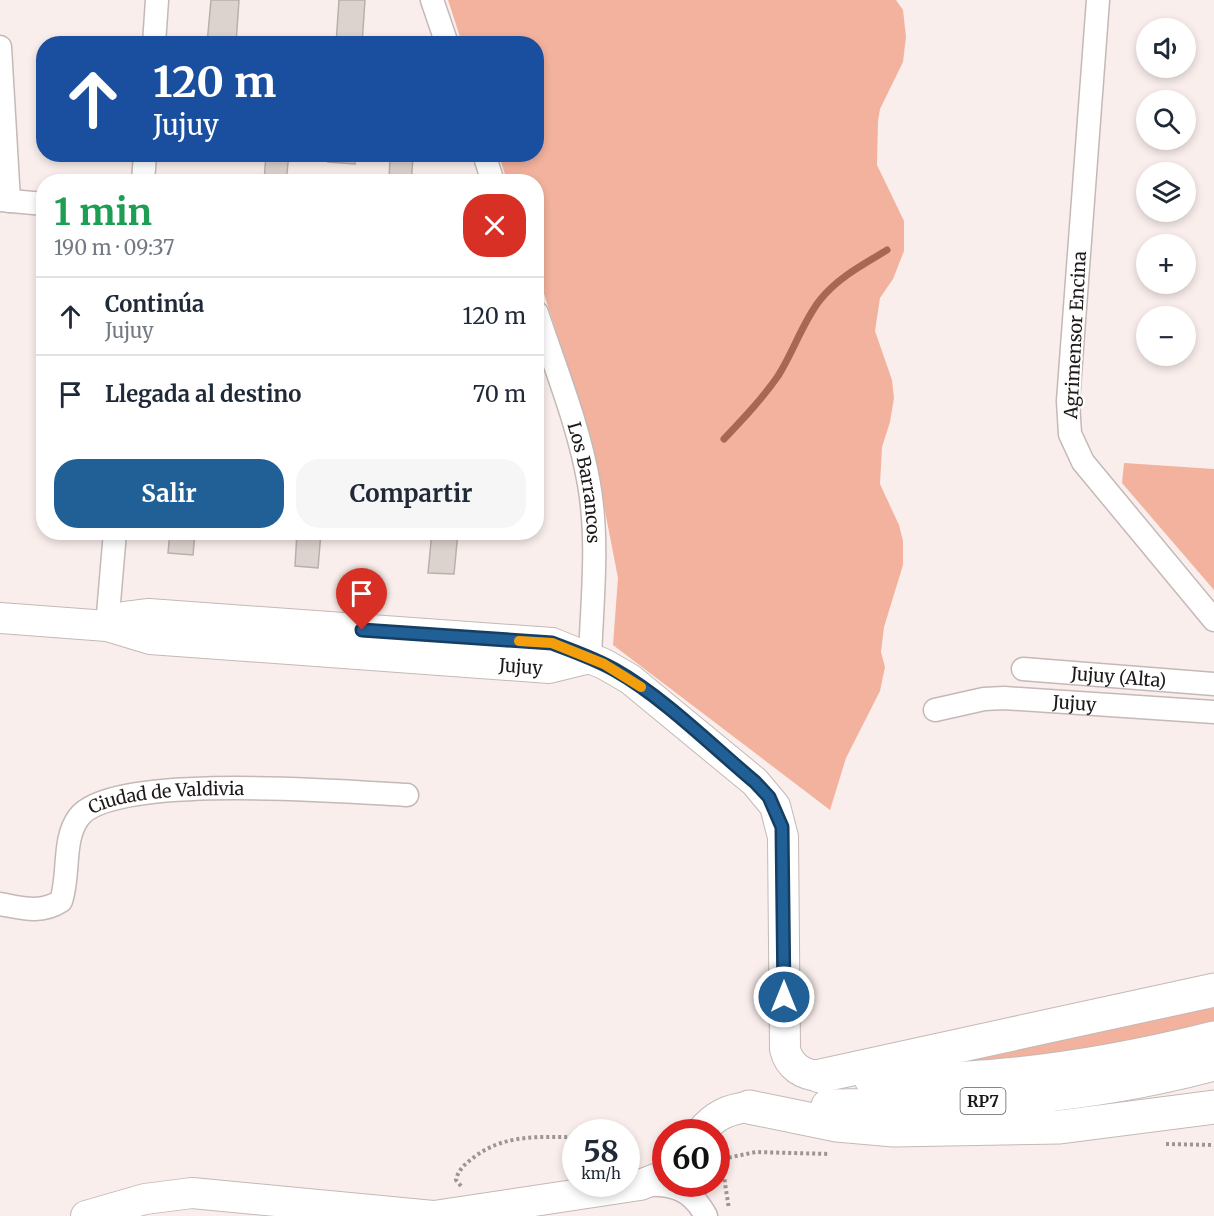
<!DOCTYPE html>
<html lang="es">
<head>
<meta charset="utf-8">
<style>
	body { margin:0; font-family:Merriweather,serif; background:#f6f6f7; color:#1f2937; height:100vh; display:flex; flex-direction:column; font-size:22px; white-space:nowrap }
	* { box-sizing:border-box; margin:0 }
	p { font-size:20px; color:#747a83 }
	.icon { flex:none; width:33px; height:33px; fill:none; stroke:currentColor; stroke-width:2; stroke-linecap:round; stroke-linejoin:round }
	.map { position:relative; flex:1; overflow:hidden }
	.side { position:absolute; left:36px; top:174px; width:508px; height:366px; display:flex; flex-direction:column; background:#fff; border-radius:24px; box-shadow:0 3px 9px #0003 }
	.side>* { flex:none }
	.guide { position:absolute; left:36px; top:36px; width:508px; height:126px; border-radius:24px; box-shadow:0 3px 9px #0003; background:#1a4fa0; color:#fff; overflow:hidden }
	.controls { position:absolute; left:1136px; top:18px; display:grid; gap:12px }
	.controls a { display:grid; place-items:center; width:60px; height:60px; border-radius:50%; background:#fff; box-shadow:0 3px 9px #0003; font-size:30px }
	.speed { position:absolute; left:562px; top:1119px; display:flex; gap:12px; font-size:30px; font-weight:700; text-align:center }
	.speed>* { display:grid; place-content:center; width:78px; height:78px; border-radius:50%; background:#fff; box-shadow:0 3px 9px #0003; line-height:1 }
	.speed small { font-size:15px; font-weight:400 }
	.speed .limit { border:9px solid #d22; background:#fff; color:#111 }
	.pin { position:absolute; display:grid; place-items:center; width:51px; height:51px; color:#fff; margin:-62px -26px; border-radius:50% 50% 50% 0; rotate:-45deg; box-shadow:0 0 6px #0007 }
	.pin .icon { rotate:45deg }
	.me { position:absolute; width:66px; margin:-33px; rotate:0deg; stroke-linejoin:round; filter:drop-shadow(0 0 4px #0008) }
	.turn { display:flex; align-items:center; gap:21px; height:126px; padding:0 18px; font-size:27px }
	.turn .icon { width:78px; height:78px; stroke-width:2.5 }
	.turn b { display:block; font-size:42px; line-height:51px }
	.round { display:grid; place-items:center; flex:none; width:63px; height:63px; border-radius:24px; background:#f6f6f7 }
	.head { display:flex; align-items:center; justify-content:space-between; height:102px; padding:0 18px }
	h1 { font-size:36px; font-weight:700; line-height:45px; color:#1e9e55 }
	.cta { display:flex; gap:12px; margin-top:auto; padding:12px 18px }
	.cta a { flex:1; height:69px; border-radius:24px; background:#216096; color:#fff; font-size:24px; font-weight:700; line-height:69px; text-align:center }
	.cta a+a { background:#f6f6f7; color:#1f2937 }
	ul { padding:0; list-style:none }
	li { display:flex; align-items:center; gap:18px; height:78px; padding:0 18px; border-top:2px solid #e0e1e3 }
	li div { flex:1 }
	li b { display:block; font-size:22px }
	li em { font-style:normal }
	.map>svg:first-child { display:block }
</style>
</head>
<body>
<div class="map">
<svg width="1214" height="1216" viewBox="0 0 1214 1216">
	<rect width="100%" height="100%" fill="#f9eeeb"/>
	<!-- green -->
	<g fill="#f3b29d">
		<polygon points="448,0 896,0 903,10 906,37 903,62 880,109 878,121 877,165 904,221 904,251 893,279 880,298 875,331 892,380 894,398 890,422 882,447 880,484 899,525 903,541 903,565 884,627 881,652 885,667 880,691 846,758 830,810 613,645 618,578 591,439 537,272 537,182 507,181 499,155 537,154 537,44 462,43"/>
		<polygon points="1124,463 1214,469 1214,590 1122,483"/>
		<polygon points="1214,997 1214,1023 1087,1052 956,1065 970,1053"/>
	</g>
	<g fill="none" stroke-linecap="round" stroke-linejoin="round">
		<!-- stream -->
		<path stroke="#a86752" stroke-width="7" d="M724,439C743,419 762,399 778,376C794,351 802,323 820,300C837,278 864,264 887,250"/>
	</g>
	<!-- building -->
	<g fill="#dcd2ce" stroke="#b9afac" stroke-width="1.5">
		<polygon points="211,0 239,0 236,44 207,44"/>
		<polygon points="339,0 365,0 362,44 336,44"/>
		<polygon points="266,154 289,154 286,182 264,182"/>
		<polygon points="329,154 355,154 355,164 328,162"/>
		<polygon points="390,157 413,159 411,182 389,182"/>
		<polygon points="170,532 195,532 193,555 168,553"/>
		<polygon points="297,532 321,532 318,568 295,566"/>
		<polygon points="432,532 458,532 454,574 428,573"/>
	</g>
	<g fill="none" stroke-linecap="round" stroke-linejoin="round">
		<defs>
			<g id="minor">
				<polyline points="432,0 447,44"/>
				<polyline points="1098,0 1068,401 1070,434 1083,462 1214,620"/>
				<polyline points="154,44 157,0"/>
				<polyline points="0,47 9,201"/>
				<polyline points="484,154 493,182"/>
				<polyline points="143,182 145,154"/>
				<polyline points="0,200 44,204"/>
				<path id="s1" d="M537,313C556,370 579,426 589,484C599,541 592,601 590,658"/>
				<polyline points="107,626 115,532"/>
				<path id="s2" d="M1023,669L1214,684"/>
				<path id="s3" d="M935,710L984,699L1004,698L1214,712"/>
				<path id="s4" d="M0,904C22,908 41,914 61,901C70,875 62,839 79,817C113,772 349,792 407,795"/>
				<path d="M644,1185C674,1183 692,1190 706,1216"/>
			</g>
			<g id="major">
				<path id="s5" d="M0,618L107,626L150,639L549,668L590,658"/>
				<path d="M107,626L125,617L149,614L552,643L604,664L630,679L755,782L775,806L783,837L785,1049C789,1067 803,1075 820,1076"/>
				<path d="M701,1132C714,1116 728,1109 749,1107"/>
				<polyline points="86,1216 145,1199 192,1193 433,1216"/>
				<polyline points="434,1216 640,1185 666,1175"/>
			</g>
			<g id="highway">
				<polyline points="820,1076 1214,990"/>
				<path d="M871,1079C986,1084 1103,1066 1214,1038"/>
				<path d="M828,1106C958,1106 1088,1098 1214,1064"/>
				<polyline points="749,1107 837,1125 894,1130 1060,1127 1214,1107"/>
			</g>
		</defs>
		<!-- minor casing -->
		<use href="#minor" stroke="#c4b9b6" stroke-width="25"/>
		<!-- major casing -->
		<use href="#major" stroke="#c4b9b6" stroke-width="32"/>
		<!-- highway casing -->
		<use href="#highway" stroke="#c4b9b6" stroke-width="35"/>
		<!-- path -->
		<g stroke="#9d9593" stroke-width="4" stroke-dasharray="3 3" stroke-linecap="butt">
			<polyline points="627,1139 632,1140 634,1154 627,1156"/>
			<polyline points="1166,1144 1214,1145"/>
			<polyline points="717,1160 756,1152 829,1154"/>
			<polyline points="717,1163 724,1177 729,1209"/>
			<path d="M461,1186L456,1180C458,1170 465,1164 473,1158C503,1134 539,1137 576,1137"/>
		</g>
		<!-- minor -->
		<use href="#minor" stroke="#fff" stroke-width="22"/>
		<!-- major -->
		<use href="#major" stroke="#fff" stroke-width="30"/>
		<!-- highway -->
		<use href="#highway" stroke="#fff" stroke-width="33"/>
	</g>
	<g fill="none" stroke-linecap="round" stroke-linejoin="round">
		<defs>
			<path id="route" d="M362,630L552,643C573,651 596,659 615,670C663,697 712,746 755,782L769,797L782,827L784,997"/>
		</defs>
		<!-- route casing -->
		<use href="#route" stroke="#153e62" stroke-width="15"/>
		<!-- route -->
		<use href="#route" stroke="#216096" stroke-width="10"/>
		<!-- slow -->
		<polyline stroke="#f59e0b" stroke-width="10" points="519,641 552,643 604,664 641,687"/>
	</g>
	<g text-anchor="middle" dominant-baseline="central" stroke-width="4.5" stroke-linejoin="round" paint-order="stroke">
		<!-- shield labels -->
		<rect fill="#fefefe" stroke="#605e5d" stroke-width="1.5" x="960.5" y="1088" width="45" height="26" rx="4.5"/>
		<g font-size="16" font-weight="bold" fill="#1d1918">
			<text x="983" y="1101">RP7</text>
		</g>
		<!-- street labels -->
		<g font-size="18" fill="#1d1918" stroke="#fefefe">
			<text transform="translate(1075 335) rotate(-87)">Agrimensor Encina</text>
			<text stroke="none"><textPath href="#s1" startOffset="177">Los Barrancos</textPath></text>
			<text stroke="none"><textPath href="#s5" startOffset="524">Jujuy</textPath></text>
			<text stroke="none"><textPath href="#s2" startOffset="96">Jujuy (Alta)</textPath></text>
			<text stroke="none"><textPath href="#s3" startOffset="141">Jujuy</textPath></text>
			<text stroke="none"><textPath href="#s4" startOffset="242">Ciudad de Valdivia</textPath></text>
		</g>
	</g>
</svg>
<div class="controls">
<a><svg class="icon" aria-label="sound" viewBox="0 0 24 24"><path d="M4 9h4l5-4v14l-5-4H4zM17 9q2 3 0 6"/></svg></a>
<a><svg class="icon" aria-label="search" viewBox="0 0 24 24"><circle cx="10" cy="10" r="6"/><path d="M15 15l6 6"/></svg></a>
<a><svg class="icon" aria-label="layers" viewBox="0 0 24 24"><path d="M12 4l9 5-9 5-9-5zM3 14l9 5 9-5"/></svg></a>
<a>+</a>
<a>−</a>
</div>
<div class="speed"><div>58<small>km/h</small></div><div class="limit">60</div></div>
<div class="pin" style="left:362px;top:630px;background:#d93025"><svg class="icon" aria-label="arrive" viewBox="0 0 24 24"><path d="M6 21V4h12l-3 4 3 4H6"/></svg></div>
<svg class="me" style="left:784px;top:997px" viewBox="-20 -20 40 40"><circle r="17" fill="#216096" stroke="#fff" stroke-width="3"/><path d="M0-11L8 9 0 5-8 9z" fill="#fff"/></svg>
<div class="guide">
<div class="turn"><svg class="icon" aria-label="ahead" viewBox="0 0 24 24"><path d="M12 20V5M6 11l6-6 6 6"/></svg><div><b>120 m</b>Jujuy</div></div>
</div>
<section class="side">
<div class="head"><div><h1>1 min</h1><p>190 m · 09:37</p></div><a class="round" style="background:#d93025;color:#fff"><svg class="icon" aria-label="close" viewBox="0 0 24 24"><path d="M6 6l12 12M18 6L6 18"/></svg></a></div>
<ul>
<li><svg class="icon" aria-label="ahead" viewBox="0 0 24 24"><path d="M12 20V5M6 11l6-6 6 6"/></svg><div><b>Continúa</b><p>Jujuy</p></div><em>120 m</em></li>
<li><svg class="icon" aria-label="arrive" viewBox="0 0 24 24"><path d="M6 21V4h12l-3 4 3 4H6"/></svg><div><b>Llegada al destino</b></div><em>70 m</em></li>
</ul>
<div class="cta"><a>Salir</a><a>Compartir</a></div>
</section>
</div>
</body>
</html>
